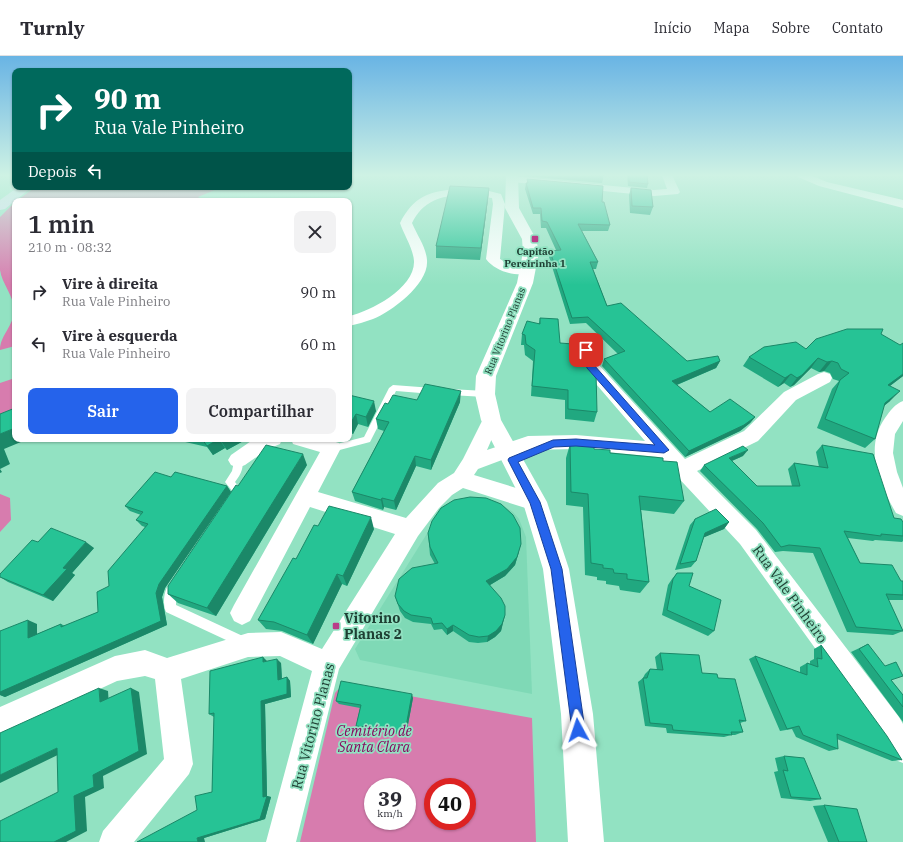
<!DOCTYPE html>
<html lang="pt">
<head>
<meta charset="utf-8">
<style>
	body { margin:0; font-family:"IBM Plex Serif",serif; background:#f2f2f3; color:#2b2b33; height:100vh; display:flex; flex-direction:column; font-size:15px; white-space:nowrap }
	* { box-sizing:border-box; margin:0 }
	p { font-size:13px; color:#7c7c81 }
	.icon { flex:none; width:22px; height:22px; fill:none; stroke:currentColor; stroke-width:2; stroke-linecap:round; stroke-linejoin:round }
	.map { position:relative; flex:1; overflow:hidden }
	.side { position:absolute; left:12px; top:142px; width:340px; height:244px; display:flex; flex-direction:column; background:#fff; border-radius:8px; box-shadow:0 1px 3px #0004 }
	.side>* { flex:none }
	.hud { position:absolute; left:12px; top:12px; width:340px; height:122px; border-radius:8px; box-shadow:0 1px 3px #0004; background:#00695c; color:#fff; overflow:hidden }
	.speed { position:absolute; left:364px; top:722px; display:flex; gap:8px; font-size:20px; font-weight:700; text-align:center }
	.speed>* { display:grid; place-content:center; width:52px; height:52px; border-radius:50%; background:#fff; box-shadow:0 1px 3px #0004; line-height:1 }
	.speed small { font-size:10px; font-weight:400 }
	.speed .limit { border:6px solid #d22; background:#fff; color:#111 }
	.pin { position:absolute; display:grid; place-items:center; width:34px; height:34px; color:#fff; margin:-17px; border-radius:8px; box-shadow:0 2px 6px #0006 }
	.me { position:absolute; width:44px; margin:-22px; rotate:355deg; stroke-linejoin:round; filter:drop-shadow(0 0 3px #0008) }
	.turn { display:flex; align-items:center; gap:14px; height:84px; padding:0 16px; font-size:18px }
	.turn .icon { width:52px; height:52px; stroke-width:2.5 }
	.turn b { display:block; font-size:28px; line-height:34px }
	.then { display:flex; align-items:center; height:38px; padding:0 16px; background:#0003; gap:8px; font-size:15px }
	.round { display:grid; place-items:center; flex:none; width:42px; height:42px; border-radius:8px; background:#f2f2f3 }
	.summary { display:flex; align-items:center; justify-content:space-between; height:68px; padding:0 16px }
	h1 { font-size:24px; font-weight:600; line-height:30px }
	.button { display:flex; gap:8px; margin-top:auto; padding:8px 16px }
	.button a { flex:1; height:46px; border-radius:8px; background:#2563eb; color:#fff; font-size:16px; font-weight:600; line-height:46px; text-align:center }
	.button a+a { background:#f2f2f3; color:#2b2b33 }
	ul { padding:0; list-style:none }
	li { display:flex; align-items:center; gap:12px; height:52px; padding:0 16px }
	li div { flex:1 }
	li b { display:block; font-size:15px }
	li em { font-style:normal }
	header { display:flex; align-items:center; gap:24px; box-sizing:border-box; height:56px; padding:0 20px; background:#fff; border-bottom:1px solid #e1e1e2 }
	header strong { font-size:19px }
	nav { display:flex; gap:22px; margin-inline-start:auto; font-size:14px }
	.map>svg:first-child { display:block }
</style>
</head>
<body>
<header>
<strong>Turnly</strong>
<nav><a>Início</a><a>Mapa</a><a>Sobre</a><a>Contato</a></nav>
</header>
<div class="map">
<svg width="903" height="786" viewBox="0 0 903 786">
	<rect width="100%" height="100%" fill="#92e2c2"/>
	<!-- built -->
	<polygon fill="#7fd9b6" points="486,443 496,445 513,456 519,463 526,481 532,638 360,604 355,593 438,460"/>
	<!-- green -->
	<g fill="#d77cae" fill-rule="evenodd">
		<polygon points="36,131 222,131 198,141 205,145 16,145"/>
		<path d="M15,146V290L0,294C0,279 14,270 14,254C14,240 2,228 0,214C0,197 0,178 0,161Z"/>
		<polygon points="15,322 15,355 0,360 0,327"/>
		<polygon points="0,438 10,442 11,464 0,476"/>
		<path d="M343,628L532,662L536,786H300L335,637ZM373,731H407V765H373ZM433,731H467V765H433Z"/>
	</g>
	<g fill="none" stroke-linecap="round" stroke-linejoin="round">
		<!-- service -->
		<g fill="#fff" fill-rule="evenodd">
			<polygon points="393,329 433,332 437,335 433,338 396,335 370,386 332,396 329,394 328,392 329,390 364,381 389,332"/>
			<polygon points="450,333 485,335 489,338 485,341 450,339 446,336"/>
			<path d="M238,400L241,401C245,411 241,418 235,426L243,436L238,444L235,445L232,444L230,441L233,436L225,426L232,415L235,401Z"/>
			<path d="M175,524L179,525L180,529L176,538V549L247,582L249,586L247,590L243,592L239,590L166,556C162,546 164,528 175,524Z"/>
		</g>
		<!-- minor -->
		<g fill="#fff" fill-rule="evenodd">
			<polygon points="662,119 672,119 680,136 678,138 654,140 512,126 507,123 512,120 654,134 667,133"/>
			<polygon points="797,119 810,119 827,126 903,144 903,152 819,130 798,121"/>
			<path d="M457,133L485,134L501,138L505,148L500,203L508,208L532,211L534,214L532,217C516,221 496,216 486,203L493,148L492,142C461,137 427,135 412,167C417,179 426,191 427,204C429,228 392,255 373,263C365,266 357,268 349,270V260C371,255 415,232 414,205C413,192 404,179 400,167C413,141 429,135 457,133Z"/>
			<polygon points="586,289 592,290 598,308 685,403 744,375 784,336 818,318 824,316 830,318 832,322 830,326 796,344 758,385 697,415 756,474 899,661 903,668 903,707 893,703 879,681 740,488 659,401 576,393 529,394 478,413 474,419 542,440 545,446 542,452 535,455 463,432 452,439 439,452 418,480 339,613 296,786 266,786 312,615 280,600 248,601 181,623 193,708 189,718 134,786 99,786 103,775 164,703 155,623 145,620 117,625 0,679 0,651 115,600 145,594 167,602 248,577 281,576 322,593 395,478 310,451 250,565 242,569 234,565 230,557 234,549 320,396 293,388 291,383 326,383 339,387 341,392 318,436 406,462 438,427 454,417 463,403 485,359 491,357 497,359 500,364 487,394 528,380 576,379 645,385 584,314 578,294 580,290"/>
			<path d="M903,345V365L895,378L893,397L897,416L903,432V460L896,457C879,428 864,392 885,362C890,355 895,348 903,345Z"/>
			<polygon points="254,383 282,383 280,388 268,393 245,409 238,412 231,409 228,404 231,399"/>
		</g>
		<!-- tertiary -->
		<polygon fill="#fff" fill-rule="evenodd" points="506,119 518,119 519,152 536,183 539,196 533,227 496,320 495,338 501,364 547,446 569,513 593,658 604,786 568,786 561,658 543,513 523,447 481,364 475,338 476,320 517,227 523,196 522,183 505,152"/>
		<!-- primary -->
		<polygon fill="#e0dff9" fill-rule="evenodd" points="18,131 32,131 5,153 0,154 0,144"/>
	</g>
	<!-- wall -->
	<g fill="#21a880">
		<polygon points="525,119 604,119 602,127 525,120"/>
		<polygon points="627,119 647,119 648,128 647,132 628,130"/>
		<polygon points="527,123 602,146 610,169 608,175 582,175 598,206 596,213 593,213 607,250 687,305 720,305 716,312 677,329 710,356 755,361 750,367 740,375 685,401 602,310 604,303 618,298 586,267 570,268 549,201 550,195 556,194 546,172 541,172 540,158 533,158 525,133 526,127 527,127"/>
		<polygon points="489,132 488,143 480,204 436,202 436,190"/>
		<polygon points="631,132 653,151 650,159 630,157 629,139"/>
		<polygon points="540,262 560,287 597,356 594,366 565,363 565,344 531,340 533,305 525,299 524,289 521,289 522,278 539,267"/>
		<polygon points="881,278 903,320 890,330 890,345 884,350 875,383 865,392 817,372 832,333 839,325 833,323 830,317 824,315 819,316 811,312 794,329 790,331 784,327 778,331 743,310 749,301 806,293"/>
		<polygon points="349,336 350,339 376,355 368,371 358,368 353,378 349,377"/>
		<polygon points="417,344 460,346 431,414 416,410 396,454 384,451 383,454 355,445 352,436 384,375 378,373 376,363 388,348"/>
		<polygon points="180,383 247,383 227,394 225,392 213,399 207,391 181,385"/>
		<polygon points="570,388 594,393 610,397 663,405 684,445 674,458 641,454 649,526 640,537 620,534 619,530 606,528 606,525 597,524 597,521 585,519 583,451 566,449 566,402"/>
		<polygon points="822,389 894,462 903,466 903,485 902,486 875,484 873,485 848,482 860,507 901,525 903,525 903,544 888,544 903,575 893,579 847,576 813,497 783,495 775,496 757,473 700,415 704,409 743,400 732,405 757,430 792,430 788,413 794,407 819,411 816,396"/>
		<polygon points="307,409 216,560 178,547 168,538 238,430"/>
		<polygon points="171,421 227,430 231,436 165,532 162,541 167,569 5,641 0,639 0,575 37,568 37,578 61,568 65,570 98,556 109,530 145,471 142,470 136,464 141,459 130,455 125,450"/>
		<polygon points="695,463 729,466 724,473 704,481 696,505 691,511 675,514 690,469"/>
		<polygon points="318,470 374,473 347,530 342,528 313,588 282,575 266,573 258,564 296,503"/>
		<polygon points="428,477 519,496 515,509 505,520 490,529 503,566 501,575 495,581 487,586 478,587 469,586 453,575 447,579 442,573 434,574 431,568 413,566 405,562 400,555 395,540 435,508 430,499"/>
		<polygon points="38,486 94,492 72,517 75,519 53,545 8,526 0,521 0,518"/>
		<polygon points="677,517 689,530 714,575 708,580 662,559 668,529 672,523"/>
		<polygon points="868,588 891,624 903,639 903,666 851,596"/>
		<polygon points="821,589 902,704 892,705 837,683 838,693 829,695 796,681 792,673 780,675 749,603 755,600 800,617 800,611 807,607 810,608 810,605 814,603 814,593"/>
		<polygon points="660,597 702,617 718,622 746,665 740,667 743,676 735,679 731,679 724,681 667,677 666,672 645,670 638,626 643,622 645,618 650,613 657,614 655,601"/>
		<polygon points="267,605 281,607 282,623 287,621 290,625 291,641 265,648 267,740 271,741 265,763 204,782 197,754 212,736 214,661 209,658"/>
		<polygon points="413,642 406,679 358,673 356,670 360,652 339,648 336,645"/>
		<polygon points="784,700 821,743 810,745 781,742 774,716 778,715 775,702"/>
		<polygon points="824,749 867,786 828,786 813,750"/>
	</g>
	<!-- shaded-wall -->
	<g fill="#1b8868">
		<polygon points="489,132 488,143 480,204 481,192"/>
		<polygon points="818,302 811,312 794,329 790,331 797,322"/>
		<polygon points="720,305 716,312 669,332 672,325"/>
		<polygon points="832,305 824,315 819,316 827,306"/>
		<polygon points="791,318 784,327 778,331 785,322"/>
		<polygon points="903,318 903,320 879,338 888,329"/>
		<polygon points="461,335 460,346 431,414 431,404"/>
		<polygon points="900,335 890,345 876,356 885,347"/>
		<polygon points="374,345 376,355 368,371 366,361"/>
		<polygon points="356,358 358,368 353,378 350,368"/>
		<polygon points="755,361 750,367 740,375 685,401 689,395"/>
		<polygon points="15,372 15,383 28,383 4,393 10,408 0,413 2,416 0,417 0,378"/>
		<polygon points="219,383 225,392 213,399 207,390"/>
		<polygon points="224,383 247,383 227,394 221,385"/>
		<polygon points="748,394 743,400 724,408 729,402"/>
		<polygon points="303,398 307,409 216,560 207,552"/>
		<polygon points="415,400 416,410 396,454 394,445"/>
		<polygon points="227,430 231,436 165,532 162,541 167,569 5,641 0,639 0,636 156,537 159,528"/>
		<polygon points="382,442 384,451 383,454 381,444"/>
		<polygon points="371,461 374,473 347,530 343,520"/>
		<polygon points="729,466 724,473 700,483 705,477"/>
		<polygon points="86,486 94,492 72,517 75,519 53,545 43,539 63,512"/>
		<polygon points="521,488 515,509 505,520 485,532 486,525"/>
		<polygon points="337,518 342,528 313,588 307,579"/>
		<polygon points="505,559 501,575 495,581 487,586 488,580"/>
		<polygon points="28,564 37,568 37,586 28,582"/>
		<polygon points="453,569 453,575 447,579 447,573"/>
		<polygon points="263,601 267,605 263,606"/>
		<polygon points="277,603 281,607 282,627 278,624"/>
		<polygon points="287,621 290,625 291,641 265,648 267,740 271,741 265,763 204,782 205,786 198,786 197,782 263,741 261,645"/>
		<polygon points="99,632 108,635 109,650 100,646"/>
		<polygon points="131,632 139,636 147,698 103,720 104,732 85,741 87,775 66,786 54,786 74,740 93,719"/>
		<polygon points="412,638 413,642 406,679 405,676"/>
		<polygon points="57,692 68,694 0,727 0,719"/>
	</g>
	<!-- building -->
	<g fill="#26c395" stroke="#1b8868">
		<polygon points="590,119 604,119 603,120"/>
		<polygon points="629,119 647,119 648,128 629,126"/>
		<polygon points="527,123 603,130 602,146 604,146 610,169 578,168 598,206 590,206 607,250 621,247 687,305 718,300 720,305 672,325 710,356 730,343 755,361 744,369 689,395 604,303 625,295 588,261 572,262 550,195 561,194 547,166 542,165 541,152 533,152 526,127 528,127"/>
		<polygon points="450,130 489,132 481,192 436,190"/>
		<polygon points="631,132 651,134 653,151 632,150"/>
		<polygon points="540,262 558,263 560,287 573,288 596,316 597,356 568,353 568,334 532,330 535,294 526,288 525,279 522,278 527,265 540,268"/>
		<polygon points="847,273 883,273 881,278 900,289 903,287 903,318 888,329 900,335 885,347 875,383 825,363 840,324 849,317 841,313 838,307 832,305 827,306 818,302 802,319 797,322 791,318 785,322 749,301 764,291 796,286 806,293 816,283"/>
		<polygon points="425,328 461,335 431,404 415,400 394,445 382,442 381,444 352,436 389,366 376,363 385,347 388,348 393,339 417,344"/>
		<polygon points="349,339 374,345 366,361 356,358 350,368 349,368"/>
		<polygon points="15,352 15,372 0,378 0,358"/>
		<polygon points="202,383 219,383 207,390"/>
		<polygon points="570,388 594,390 594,393 610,394 610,397 663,402 663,405 677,406 684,445 639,440 649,526 627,523 627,518 614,517 613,513 603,512 603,509 591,507 588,438 571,436"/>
		<polygon points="266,389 303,398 207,552 168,538 168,530 236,429 238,430"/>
		<polygon points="822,389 873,398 894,462 901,463 903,466 903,480 881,478 881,480 844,475 860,507 892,509 901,525 903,525 903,539 886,538 903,575 856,571 820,492 789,489 781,491 763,467 704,409 743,390 748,394 729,402 757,430 800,430 794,407 828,412"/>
		<polygon points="155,416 171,421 175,416 227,430 159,528 156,537 161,565 0,636 0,575 28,564 28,582 61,568 61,571 98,556 97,536 109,530 108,515 148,468 136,464 143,456 125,450"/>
		<polygon points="470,441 486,442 501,448 513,459 520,472 521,488 517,501 507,513 486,525 501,542 505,550 505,559 502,568 496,575 488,580 479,581 469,579 453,569 447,573 442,567 433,568 431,562 411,559 404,555 398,548 395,540 399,523 412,512 438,507 430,491 428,477 432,465 441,452 454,444"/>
		<polygon points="329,450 371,461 343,520 337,518 307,579 274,566 258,564 293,502 296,503 314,469 318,470"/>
		<polygon points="716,453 729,466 705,477 696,505 680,508 695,463"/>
		<polygon points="51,472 86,486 63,512 67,513 43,539 0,521 0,518 32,484 38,486"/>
		<polygon points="677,517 693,517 689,530 721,544 714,575 667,554 673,523"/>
		<polygon points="868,588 885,610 896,606 903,620 891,624 903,639 903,651 859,593"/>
		<polygon points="821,589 887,680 902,704 837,678 838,693 803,679 799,670 787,673 755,600 807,619 807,607 818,611 817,602 822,603"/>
		<polygon points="660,597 699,599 702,617 717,618 718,622 735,623 746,665 739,664 743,676 731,676 732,679 673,674 672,669 650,667 643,622 647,622 650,613 663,614"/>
		<polygon points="263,601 263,606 277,603 278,624 287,621 287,638 261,645 263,741 267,740 260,763 197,782 198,786 137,786 197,754 195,740 212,736 214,657 209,658 210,615"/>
		<polygon points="341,625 412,638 405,676 356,670 361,649 336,645"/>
		<polygon points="99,632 100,646 131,632 139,695 93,719 94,731 74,740 76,775 54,786 0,786 0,765 58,736 57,692 0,719 0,677"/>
		<polygon points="784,700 804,702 821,743 791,741 783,714 788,715"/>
		<polygon points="824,749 857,753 867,786 839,786"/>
	</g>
	<!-- sky -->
	<linearGradient id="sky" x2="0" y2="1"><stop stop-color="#69b4e4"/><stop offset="0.52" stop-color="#cef2e4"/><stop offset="1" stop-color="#cef2e4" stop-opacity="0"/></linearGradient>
	<rect width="903" height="229" fill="url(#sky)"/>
	<!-- route -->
	<polygon fill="#2563eb" stroke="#184099" points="586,291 590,294 594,309 669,394 664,397 576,390 554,391 518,406 540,446 562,513 585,674 583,679 578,681 574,679 572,674 551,513 530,447 508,404 509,402 553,384 576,383 655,389 587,312 582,294"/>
	<!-- markers -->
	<g fill="#ba3b88" stroke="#92e2c2" stroke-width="1.5">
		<rect x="531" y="179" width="8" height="8" rx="2"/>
		<rect x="332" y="566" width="8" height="8" rx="2"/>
	</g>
	<g text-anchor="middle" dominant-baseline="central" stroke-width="3.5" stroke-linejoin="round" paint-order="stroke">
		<!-- far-poi labels -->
		<g font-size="10" font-weight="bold" fill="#1e3f33" stroke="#92e2c2">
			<text x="535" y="195">Capitão<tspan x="535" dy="12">Pereirinha 1</tspan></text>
		</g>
		<!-- far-street labels -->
		<g font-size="10" fill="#1e3f33" stroke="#92e2c2">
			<text transform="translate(505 275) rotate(-68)">Rua Vitorino Planas</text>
		</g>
		<!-- near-street labels -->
		<g font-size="14" fill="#1e3f33" stroke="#92e2c2">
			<text transform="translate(790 538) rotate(54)">Rua Vale Pinheiro</text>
			<text transform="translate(313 670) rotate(-75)">Rua Vitorino Planas</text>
		</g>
		<!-- near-poi labels -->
		<g font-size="14" font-weight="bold" fill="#1e3f33" stroke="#92e2c2" text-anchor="start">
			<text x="344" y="562">Vitorino<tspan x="344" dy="16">Planas 2</tspan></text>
		</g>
		<!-- near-park labels -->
		<g font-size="14" font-style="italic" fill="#88085f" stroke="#92e2c2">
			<text x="374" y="675">Cemitério de<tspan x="374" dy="16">Santa Clara</tspan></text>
		</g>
	</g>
</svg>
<div class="speed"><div>39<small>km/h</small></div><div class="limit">40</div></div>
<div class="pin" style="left:586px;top:294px;background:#d93025"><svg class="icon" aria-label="arrive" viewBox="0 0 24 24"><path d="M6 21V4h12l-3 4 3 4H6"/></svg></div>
<svg class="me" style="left:578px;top:674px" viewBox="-20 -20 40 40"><path d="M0-17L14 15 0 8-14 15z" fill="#2563eb" stroke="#fff" stroke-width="4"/></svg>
<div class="hud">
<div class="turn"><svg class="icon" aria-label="right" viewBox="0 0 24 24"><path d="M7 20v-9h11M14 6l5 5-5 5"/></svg><div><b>90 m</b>Rua Vale Pinheiro</div></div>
<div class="then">Depois<svg class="icon" aria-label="left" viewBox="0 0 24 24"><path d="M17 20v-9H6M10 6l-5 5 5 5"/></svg></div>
</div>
<section class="side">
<div class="summary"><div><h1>1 min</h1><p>210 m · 08:32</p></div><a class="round"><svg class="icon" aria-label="close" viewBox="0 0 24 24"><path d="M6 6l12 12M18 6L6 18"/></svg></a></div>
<ul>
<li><svg class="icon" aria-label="right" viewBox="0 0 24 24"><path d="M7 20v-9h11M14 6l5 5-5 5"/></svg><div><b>Vire à direita</b><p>Rua Vale Pinheiro</p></div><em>90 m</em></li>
<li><svg class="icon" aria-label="left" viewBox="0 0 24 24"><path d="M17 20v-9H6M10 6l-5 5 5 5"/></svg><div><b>Vire à esquerda</b><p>Rua Vale Pinheiro</p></div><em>60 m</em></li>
</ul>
<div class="button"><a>Sair</a><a>Compartilhar</a></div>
</section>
</div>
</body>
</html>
